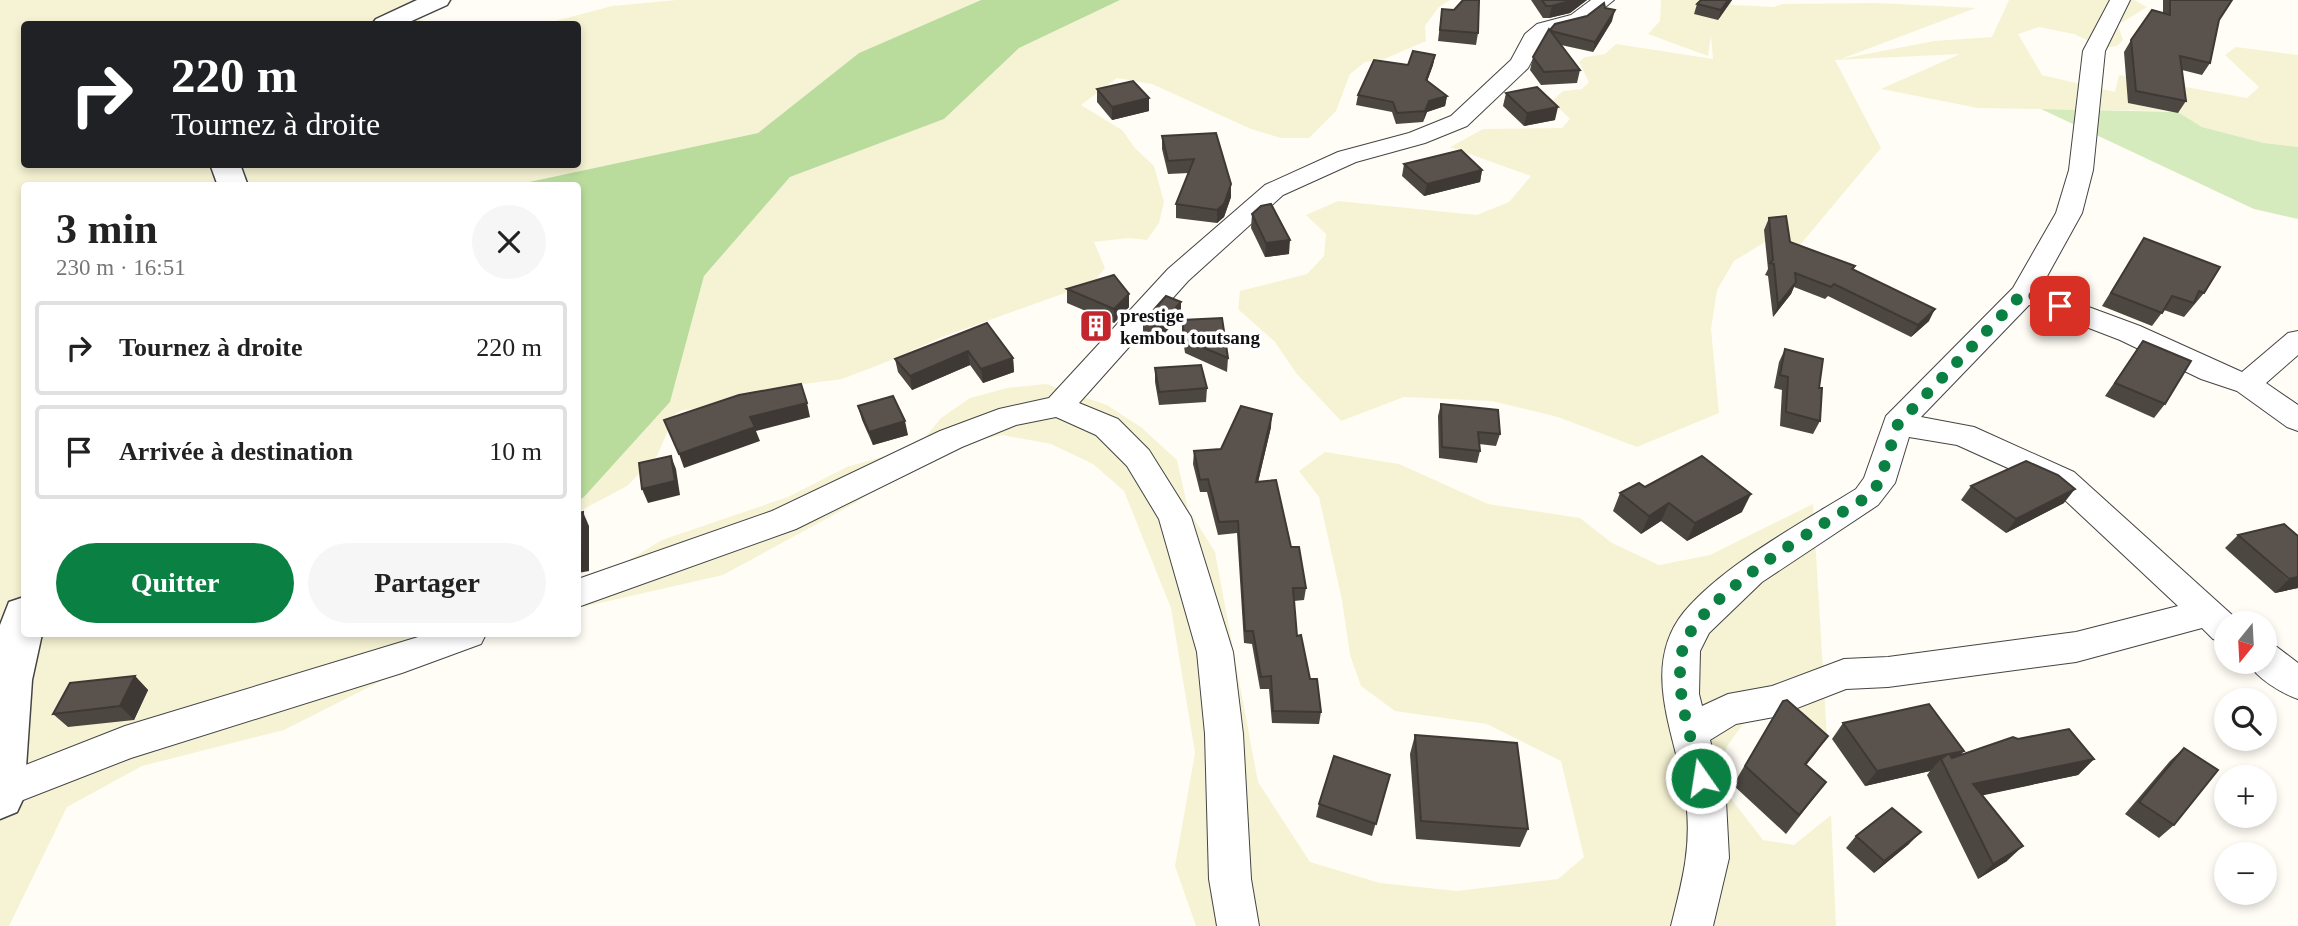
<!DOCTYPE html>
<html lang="fr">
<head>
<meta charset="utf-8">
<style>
	body { margin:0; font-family:Georgia,serif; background:#f6f6f6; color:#222; height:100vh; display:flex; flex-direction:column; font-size:26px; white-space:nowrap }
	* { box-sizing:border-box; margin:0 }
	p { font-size:23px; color:#767676 }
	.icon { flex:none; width:38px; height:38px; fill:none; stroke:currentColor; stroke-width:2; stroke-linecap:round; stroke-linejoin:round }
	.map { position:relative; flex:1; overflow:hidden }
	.details { position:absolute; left:21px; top:182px; width:560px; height:455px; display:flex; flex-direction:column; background:#fff; border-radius:7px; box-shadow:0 4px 10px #0003 }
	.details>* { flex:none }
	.banner { position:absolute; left:21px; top:21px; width:560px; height:147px; border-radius:7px; box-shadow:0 4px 10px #0003; background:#202124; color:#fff; overflow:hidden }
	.needle { width:46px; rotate:198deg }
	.controls { position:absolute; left:2214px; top:611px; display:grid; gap:14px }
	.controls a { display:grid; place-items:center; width:63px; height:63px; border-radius:50%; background:#fff; box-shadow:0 4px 10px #0003; font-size:35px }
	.pin { position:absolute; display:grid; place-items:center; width:60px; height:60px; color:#fff; margin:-30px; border-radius:14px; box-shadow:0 4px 10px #0006 }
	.me { position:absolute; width:77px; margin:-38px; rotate:347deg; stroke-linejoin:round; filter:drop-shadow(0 0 5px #0008) }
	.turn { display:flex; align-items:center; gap:24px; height:147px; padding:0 35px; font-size:32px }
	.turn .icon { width:91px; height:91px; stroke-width:2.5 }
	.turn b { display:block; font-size:49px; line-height:60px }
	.round { display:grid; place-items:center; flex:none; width:74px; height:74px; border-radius:37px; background:#f6f6f6 }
	.headline { display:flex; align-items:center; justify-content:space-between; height:119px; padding:0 35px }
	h1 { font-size:42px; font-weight:700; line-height:52px }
	.button { display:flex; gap:14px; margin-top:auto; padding:14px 35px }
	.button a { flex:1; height:80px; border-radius:42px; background:#0b8043; color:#fff; font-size:28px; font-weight:700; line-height:80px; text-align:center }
	.button a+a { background:#f6f6f6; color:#222 }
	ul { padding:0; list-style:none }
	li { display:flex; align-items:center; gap:21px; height:94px; margin:0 14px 10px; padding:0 21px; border:4px solid #e0e0e0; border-radius:7px }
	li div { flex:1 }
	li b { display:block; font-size:26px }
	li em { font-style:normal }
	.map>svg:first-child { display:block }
</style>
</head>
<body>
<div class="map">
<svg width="2298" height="926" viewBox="0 0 2298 926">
	<rect width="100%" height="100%" fill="#fffdf5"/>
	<!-- farmland -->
	<g fill="#f6f3d4">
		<polygon points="0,0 454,0 420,14 418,19 432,24 24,24 24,164 578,164 578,24 544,24 612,6 676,0 981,0 859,53 758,133 515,185 24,186 24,634 474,634 284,730 142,766 67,807 9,926 0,926"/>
		<polygon points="1120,0 1450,0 1438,8 1425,26 1426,41 1382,60 1365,62 1350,74 1336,111 1309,138 1281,138 1251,129 1152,84 1117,78 1081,105 1122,130 1135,148 1154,166 1164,202 1159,223 1147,240 1129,238 1094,242 1105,268 1093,283 942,337 889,361 842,379 781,387 745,396 717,408 683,410 675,414 657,456 627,486 578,512 578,501 584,497 670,402 704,276 790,177 944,119 1018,48"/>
		<polygon points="1661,0 1726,0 1733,5 1774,7 1782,4 1878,3 1976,8 1841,59 1934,41 1992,37 2009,0 2134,0 2147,7 2118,25 2123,40 2117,46 2104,48 2074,34 2039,27 2018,34 2042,75 2115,92 2119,75 2247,98 2259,87 2225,55 2236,47 2298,55 2298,147 2264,143 2202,127 2127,80 2129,103 2165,111 1978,108 1881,89 1960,54 1835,60 1881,148 1800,245 1770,239 1734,261 1717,290 1711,329 1719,413 1637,447 1558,417 1492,401 1404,397 1341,421 1296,373 1275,342 1238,309 1240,291 1307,274 1324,256 1326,234 1306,215 1338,201 1477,215 1509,202 1531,176 1450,147 1483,129 1562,128 1570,119 1552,101 1563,91 1582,89 1589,82 1579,62 1585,57 1605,54 1616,44 1713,59 1711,35 1708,56 1648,34 1660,21"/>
		<polygon points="1046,384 1107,405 1142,428 1177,460 1188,509 1215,552 1258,782 1310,862 1380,883 1457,891 1558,879 1584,857 1561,761 1487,724 1395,711 1361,686 1350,655 1342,600 1319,497 1299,471 1325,452 1399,464 1488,504 1580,518 1612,543 1659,565 1710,555 1813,504 1827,737 1812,732 1801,710 1777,708 1760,712 1744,723 1727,746 1720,768 1729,796 1763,840 1794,845 1831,815 1836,926 1196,926 1175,866 1195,753 1171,608 1124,491 1093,464 1051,444 1002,435 952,446 890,478 857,502 723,575 578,608 578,584 606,574 662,540 788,497 847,467 892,454 923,440 941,418 970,398 1007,388"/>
	</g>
	<!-- green -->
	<polygon fill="#d5ebbd" points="2041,109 2178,112 2202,127 2264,143 2298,147 2298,219 2254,209"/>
	<!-- forest -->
	<polygon fill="#b9dc9c" points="981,0 1120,0 1019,48 944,119 790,177 704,276 670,402 584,497 578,501 578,186 515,185 758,133 859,53"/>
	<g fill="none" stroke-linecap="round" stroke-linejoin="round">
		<defs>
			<g id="minor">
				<polygon points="1591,0 1614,0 1583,25 1551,32 1542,42 1528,68 1467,126 1425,143 1356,162 1283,195 1188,281 1079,403 1118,419 1149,450 1191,517 1233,652 1243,734 1251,879 1259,926 1217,926 1209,879 1205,734 1197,652 1159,519 1127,466 1096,435 1056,417 1016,425 962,447 796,529 578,607 578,579 772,511 940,431 999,409 1049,398 1168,269 1265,185 1338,152 1409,133 1451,116 1511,60 1525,34 1537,24 1571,15"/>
				<path d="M2110,0H2130L2105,51L2093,170L2082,213L2040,289L2140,326L2242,372L2288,333L2298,331V355L2266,383L2298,405V431L2287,427L2237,391L2201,379L2120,340L2029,305L1921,417L1974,427L2074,472L2241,623H2226V643L2213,639L2202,628L2076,662L1888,687L1846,689L1774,717L1736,724L1710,740L1726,801L1729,858L1713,926H1671C1682,882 1692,847 1686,801C1678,739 1638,669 1684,612C1723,565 1803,522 1856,489L1864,478L1886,416L2013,288L2056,213L2069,170L2083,51ZM1909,437L1957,445L2052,488L2178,606L2076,632L1888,657L1844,659L1772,686L1728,694L1702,706L1699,694L1700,651L1709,633L1762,582L1878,505L1895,483Z"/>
				<polygon points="428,634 486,634 481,644 402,673 131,758 0,809 0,775 125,726"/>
				<path d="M2264,643L2277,647L2298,663V699C2281,693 2256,678 2248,662H2264Z"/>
			</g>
			<g id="tertiary">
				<polygon points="417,0 450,0 447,5 405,24 372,24 376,19"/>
				<polygon points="210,164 240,164 248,186 218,186"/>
				<polygon points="24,597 24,634 42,634 32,680 24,797 17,812 0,819 0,625 9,602"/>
			</g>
		</defs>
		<!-- minor casing -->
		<use href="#minor" stroke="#444" stroke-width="2"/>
		<!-- tertiary casing -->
		<use href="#tertiary" stroke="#444" stroke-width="3"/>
		<!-- minor -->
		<use href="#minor" fill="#fff" fill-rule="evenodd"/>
		<!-- tertiary -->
		<use href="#tertiary" fill="#fff" fill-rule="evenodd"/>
	</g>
	<!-- wall -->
	<g fill="#4d4742">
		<polygon points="1531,0 1587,0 1570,13 1549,18 1543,18"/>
		<polygon points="1701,0 1732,0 1718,20 1694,14 1697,4"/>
		<polygon points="2163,0 2232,0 2219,20 2210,63 2202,75 2182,70 2186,101 2178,113 2128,103 2124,52 2131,40 2163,13"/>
		<polygon points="1605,8 1612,21 1593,52 1561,45 1580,70 1577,83 1541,85 1530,70 1533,57 1550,30 1587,16"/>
		<polygon points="1442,9 1478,33 1476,45 1438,41"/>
		<polygon points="1435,55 1433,65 1427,81 1447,96 1445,106 1427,112 1423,122 1396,124 1392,112 1356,105 1358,95 1408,65"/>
		<polygon points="1097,89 1149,111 1112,120 1097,102"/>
		<polygon points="1506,93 1555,120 1524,126 1503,106"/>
		<polygon points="1162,136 1231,184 1231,197 1224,217 1217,223 1176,218 1176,204 1189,173 1168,174 1162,149"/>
		<polygon points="1404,164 1482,170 1480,182 1424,196 1402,176"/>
		<polygon points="1252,214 1289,254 1265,257 1251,228"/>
		<polygon points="1769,218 1790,242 1855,266 1853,270 1929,321 1911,337 1828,296 1825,299 1794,287 1791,294 1773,317 1768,276 1765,275 1768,269 1764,230"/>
		<polygon points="2144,238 2204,293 2184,317 2164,310 2152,326 2102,306"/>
		<polygon points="1067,289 1129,294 1129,307 1114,323 1067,303"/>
		<polygon points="1181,302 1181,316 1157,341 1143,335 1143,322"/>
		<polygon points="1182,320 1228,358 1227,372 1185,353 1182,333"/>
		<polygon points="987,323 1013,358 1014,372 983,383 970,365 912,390 898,372 895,359"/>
		<polygon points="2143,341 2165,404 2154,418 2105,396"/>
		<polygon points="1785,349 1819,388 1820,421 1813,434 1780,426 1782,390 1774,388 1779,362"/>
		<polygon points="1155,368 1207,388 1206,402 1159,405 1155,382"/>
		<polygon points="1441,404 1500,434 1496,446 1479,444 1480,451 1477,463 1439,458 1438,416"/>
		<polygon points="858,406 908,435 873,445 862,420"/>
		<polygon points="1271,427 1258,482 1291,547 1306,588 1304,600 1294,601 1297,636 1321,712 1319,724 1272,723 1269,689 1260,689 1252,644 1244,643 1237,533 1218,535 1207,492 1200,492 1193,464 1194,451 1221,449"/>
		<polygon points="1971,486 2064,503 2006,533 1961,500"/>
		<polygon points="1645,487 1742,512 1687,541 1661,521 1641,534 1613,511 1620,493"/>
		<polygon points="2238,535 2298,588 2275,593 2225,548"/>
		<polygon points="135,676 148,690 134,720 68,727 53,714"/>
		<polygon points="1783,701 1828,736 1806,765 1826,782 1786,834 1733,785"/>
		<polygon points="1843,723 1960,755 2018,739 2094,759 2078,775 1982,795 2007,861 1978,879 1927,775 1930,771 1865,786 1832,739"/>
		<polygon points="1415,735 1528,829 1520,847 1416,839 1410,754"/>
		<polygon points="2184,748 2174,825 2159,838 2125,814 2170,761"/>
		<polygon points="1390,775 1372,836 1316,817 1319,804"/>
		<polygon points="1856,836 1909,844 1874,873 1846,848"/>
	</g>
	<!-- shaded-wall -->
	<g fill="#3f3936">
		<polygon points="1573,0 1587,0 1570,13 1549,18 1552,6"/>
		<polygon points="1728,0 1732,0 1718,20 1721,10"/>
		<polygon points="1615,10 1612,21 1593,52 1595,42"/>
		<polygon points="1435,55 1433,65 1424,90 1426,80"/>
		<polygon points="1447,96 1445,106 1427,112 1423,122 1425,111 1429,101"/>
		<polygon points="1149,98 1149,111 1112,120 1112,107"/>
		<polygon points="1558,107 1555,120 1524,126 1527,113"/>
		<polygon points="1482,170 1480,182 1424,196 1427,184"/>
		<polygon points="1231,184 1231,197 1224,217 1217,223 1217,210"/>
		<polygon points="1290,240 1289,254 1265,257 1266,243"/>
		<polygon points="1796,282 1791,294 1773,317 1778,305"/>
		<polygon points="1129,294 1129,307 1114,323 1114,309"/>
		<polygon points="1181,302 1181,316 1157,341 1157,328"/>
		<polygon points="1935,309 1929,321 1911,337 1918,325"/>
		<polygon points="968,351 970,365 912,390 910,376"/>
		<polygon points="1013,358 1014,372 983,383 981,369"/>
		<polygon points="807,403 810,417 756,431 760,441 684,468 679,454 750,417"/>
		<polygon points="1272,414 1271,427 1255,495 1256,482"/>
		<polygon points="905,421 908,435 873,445 869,432"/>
		<polygon points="671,456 676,469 680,495 648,503 642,489"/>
		<polygon points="2075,489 2064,503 2006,533 2016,519"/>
		<polygon points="1751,494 1742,512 1687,541 1695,523"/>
		<polygon points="1669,503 1661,521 1641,534 1649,516"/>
		<polygon points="583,512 589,526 589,571 578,573 578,558"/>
		<polygon points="2298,577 2298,588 2275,593 2289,579"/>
		<polygon points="135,676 148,690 134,720 120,706"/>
		<polygon points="1828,736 1815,754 1792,783 1805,764"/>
		<polygon points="1964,751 1951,767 1949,754"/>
		<polygon points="1948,754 1941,759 1930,771 1865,786 1877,771"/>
		<polygon points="2094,759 2078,775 1961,800 1973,784"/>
		<polygon points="1921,832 1909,844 1874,873 1884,861"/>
		<polygon points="2023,846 2007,861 1978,879 1993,864"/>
	</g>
	<!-- building -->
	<g fill="#5a524d" stroke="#3f3936" stroke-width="2">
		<polygon points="1463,0 1479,0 1478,33 1440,30 1442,9 1454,10"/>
		<polygon points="1542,0 1573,0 1552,6 1546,6"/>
		<polygon points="1701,0 1728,0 1721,10 1697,4"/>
		<polygon points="2170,0 2232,0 2219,20 2210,63 2180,56 2186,101 2136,91 2131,40 2152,10 2170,15"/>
		<polygon points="1604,3 1605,8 1615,10 1595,42 1551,31 1550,30 1555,24 1587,16"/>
		<polygon points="1549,29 1580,70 1544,72 1533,57"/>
		<polygon points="1413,51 1435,55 1426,80 1447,96 1429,101 1425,111 1397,113 1393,102 1358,95 1374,60 1408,65"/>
		<polygon points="1133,81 1149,98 1112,107 1097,89"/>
		<polygon points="1537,87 1558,107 1527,113 1506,93"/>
		<polygon points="1216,133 1231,184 1224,204 1217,210 1176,204 1194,159 1168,161 1162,136"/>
		<polygon points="1461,150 1482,170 1427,184 1404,164"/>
		<polygon points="1271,204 1290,240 1266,243 1252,214 1261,206"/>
		<polygon points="1786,216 1790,242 1855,266 1852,269 1935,309 1918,325 1834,284 1831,287 1795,273 1796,282 1778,305 1774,264 1770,263 1773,260 1769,218"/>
		<polygon points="2144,238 2220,267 2204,293 2199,291 2194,303 2172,296 2162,313 2111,293"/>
		<polygon points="1114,275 1129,294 1114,309 1067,289"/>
		<polygon points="1166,296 1181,302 1157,328 1143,322"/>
		<polygon points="1222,318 1228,358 1185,340 1182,320"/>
		<polygon points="987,323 1013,358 981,369 968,351 910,376 895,359"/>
		<polygon points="2143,341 2191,361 2165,404 2115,383"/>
		<polygon points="1785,349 1823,359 1819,388 1822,388 1820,421 1786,412 1788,377 1780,375"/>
		<polygon points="1201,365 1207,388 1159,392 1155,368"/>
		<polygon points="801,384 807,403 750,417 755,427 679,454 664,420 739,395"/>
		<polygon points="893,396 905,421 869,432 858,406"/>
		<polygon points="1441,404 1498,410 1500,434 1478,432 1480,451 1442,447"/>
		<polygon points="1241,406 1272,414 1256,482 1276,480 1291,547 1299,547 1306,588 1293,588 1297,636 1301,635 1310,679 1317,679 1321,712 1273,711 1271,676 1261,677 1253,631 1245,631 1238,521 1219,522 1208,479 1200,480 1194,451 1221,449"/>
		<polygon points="671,456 675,481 642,489 639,463"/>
		<polygon points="1702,456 1751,494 1695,523 1669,503 1649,516 1620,493 1639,483 1645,487"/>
		<polygon points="2026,461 2058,475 2075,489 2016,519 1971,486"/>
		<polygon points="583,512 582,557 578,558 578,513"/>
		<polygon points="2284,524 2298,536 2298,577 2289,579 2238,535"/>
		<polygon points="135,676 120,706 53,714 70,683"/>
		<polygon points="1787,700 1828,736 1805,764 1826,782 1799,815 1745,766 1783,701"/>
		<polygon points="1929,704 1964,751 1949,754 1952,758 2013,737 2018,739 2069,729 2094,759 1973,784 2023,846 1993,864 1941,759 1948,754 1877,771 1843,723"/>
		<polygon points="1415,735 1517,743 1528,829 1421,821"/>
		<polygon points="2184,748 2218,770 2174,825 2139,802"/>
		<polygon points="1334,756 1390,775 1376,824 1319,804"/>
		<polygon points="1892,808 1921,832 1884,861 1856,836"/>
	</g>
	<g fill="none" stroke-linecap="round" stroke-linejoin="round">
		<!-- route -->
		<path stroke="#0b8043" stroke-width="12" stroke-dasharray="0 21.6" d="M1701,778C1692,738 1674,694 1682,652C1691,600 1822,525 1867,497L1879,483L1898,424L2024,292L2060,306"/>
	</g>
	<!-- icons -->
	<defs>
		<symbol id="building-square" viewBox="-11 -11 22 22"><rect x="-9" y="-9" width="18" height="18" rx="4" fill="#c4262e" stroke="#fff"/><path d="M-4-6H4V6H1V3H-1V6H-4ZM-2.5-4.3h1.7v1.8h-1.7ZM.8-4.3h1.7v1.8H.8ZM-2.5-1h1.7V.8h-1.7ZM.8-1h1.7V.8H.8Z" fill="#fff"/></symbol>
	</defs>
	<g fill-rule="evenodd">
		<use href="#building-square" x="1077" y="307" width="38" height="38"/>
	</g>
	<g text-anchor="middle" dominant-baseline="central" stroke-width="7" stroke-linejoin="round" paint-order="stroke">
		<!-- poi labels -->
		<g font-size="19" font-weight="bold" fill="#111" stroke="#fff" text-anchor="start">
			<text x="1120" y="315">prestige<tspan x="1120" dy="22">kembou toutsang</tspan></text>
		</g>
	</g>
</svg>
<div class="controls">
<a><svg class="needle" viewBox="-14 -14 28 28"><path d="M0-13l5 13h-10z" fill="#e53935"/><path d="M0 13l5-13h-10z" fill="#767676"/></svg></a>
<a><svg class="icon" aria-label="search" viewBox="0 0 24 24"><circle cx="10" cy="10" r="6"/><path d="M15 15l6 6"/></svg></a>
<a>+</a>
<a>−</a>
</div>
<div class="pin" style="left:2060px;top:306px;background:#d93025"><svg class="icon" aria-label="arrive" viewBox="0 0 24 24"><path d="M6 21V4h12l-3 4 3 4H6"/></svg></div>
<svg class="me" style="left:1701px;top:778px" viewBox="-20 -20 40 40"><circle r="17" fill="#0b8043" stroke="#fff" stroke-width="3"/><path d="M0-11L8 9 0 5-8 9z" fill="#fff"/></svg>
<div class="banner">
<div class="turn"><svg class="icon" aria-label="right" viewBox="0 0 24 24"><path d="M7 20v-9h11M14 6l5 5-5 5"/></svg><div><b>220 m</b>Tournez à droite</div></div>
</div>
<section class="details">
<div class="headline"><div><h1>3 min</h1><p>230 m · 16:51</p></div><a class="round"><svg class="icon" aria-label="close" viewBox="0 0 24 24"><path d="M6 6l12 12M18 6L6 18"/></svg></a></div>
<ul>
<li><svg class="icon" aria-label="right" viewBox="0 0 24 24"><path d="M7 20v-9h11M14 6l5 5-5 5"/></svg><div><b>Tournez à droite</b></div><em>220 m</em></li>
<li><svg class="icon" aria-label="arrive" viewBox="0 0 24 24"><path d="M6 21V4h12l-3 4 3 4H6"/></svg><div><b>Arrivée à destination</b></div><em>10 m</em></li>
</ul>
<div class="button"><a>Quitter</a><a>Partager</a></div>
</section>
</div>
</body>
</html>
